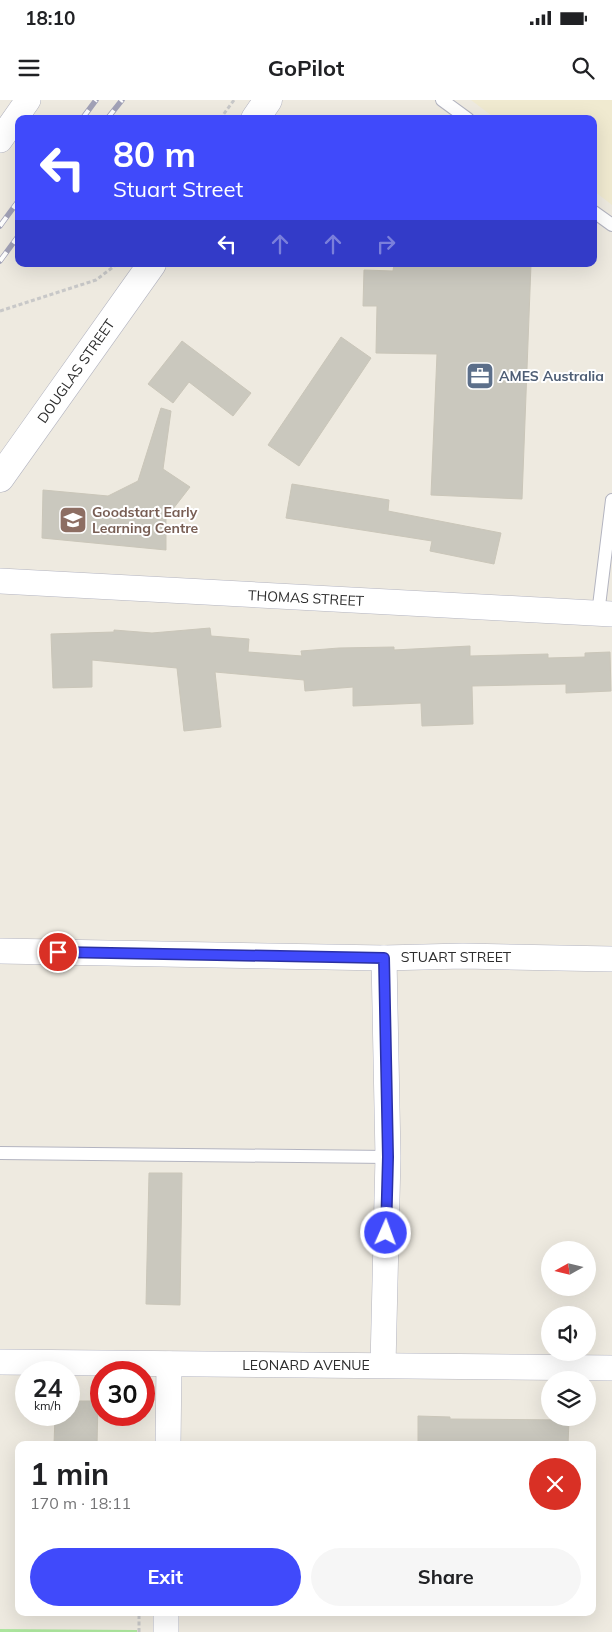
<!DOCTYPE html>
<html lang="en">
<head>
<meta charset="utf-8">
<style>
	body { margin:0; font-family:Mulish,sans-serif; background:#f6f6f6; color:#202124; height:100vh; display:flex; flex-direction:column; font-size:19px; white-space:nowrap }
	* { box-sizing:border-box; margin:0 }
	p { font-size:16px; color:#757577 }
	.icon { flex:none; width:28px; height:28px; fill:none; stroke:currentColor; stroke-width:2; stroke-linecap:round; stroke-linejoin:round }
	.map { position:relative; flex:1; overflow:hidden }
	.drawer { position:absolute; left:15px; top:1341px; width:581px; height:175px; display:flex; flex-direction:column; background:#fff; border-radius:10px; box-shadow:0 5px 20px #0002 }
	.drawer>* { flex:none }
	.guide { position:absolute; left:15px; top:15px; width:582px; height:152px; border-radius:10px; box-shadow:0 5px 20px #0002; background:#404afb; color:#fff; overflow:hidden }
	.needle { width:32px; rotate:262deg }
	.fabs { position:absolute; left:541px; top:1141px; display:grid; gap:10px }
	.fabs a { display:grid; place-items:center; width:55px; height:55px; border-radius:50%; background:#fff; box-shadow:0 5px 20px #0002; font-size:25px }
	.speed { position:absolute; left:15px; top:1261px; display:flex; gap:10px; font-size:25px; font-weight:700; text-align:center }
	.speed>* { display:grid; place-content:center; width:65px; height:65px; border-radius:50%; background:#fff; box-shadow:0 5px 20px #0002; line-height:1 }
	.speed small { font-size:12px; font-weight:400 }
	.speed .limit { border:8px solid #d22; background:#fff; color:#111 }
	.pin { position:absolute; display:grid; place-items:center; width:42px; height:42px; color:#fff; margin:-21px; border:2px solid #fff; border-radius:50%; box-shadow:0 1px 5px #0007 }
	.me { position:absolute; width:55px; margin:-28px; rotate:2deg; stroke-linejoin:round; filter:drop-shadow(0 0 4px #0008) }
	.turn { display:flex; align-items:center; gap:18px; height:105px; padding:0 15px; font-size:22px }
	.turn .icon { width:65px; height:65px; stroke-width:2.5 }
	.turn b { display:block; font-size:35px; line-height:42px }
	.lanes { display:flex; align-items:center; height:48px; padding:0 15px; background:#0003; justify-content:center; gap:25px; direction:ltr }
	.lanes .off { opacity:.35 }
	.round { display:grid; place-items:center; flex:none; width:52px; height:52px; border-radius:26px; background:#f6f6f6 }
	.summary { display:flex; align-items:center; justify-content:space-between; height:85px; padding:0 15px }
	h1 { font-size:30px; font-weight:700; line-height:38px }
	.action { display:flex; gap:10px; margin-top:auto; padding:10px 15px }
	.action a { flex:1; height:58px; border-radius:30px; background:#404afb; color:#fff; font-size:20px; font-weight:700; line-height:58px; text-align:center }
	.action a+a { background:#f6f6f6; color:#202124 }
	.status { display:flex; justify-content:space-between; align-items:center; height:35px; padding:0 25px; background:#fff; direction:ltr }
	.status svg { height:14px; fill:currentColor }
	header { display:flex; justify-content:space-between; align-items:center; height:65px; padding:0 15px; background:#fff; font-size:22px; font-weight:700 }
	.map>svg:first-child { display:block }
</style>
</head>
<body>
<div class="status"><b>18:10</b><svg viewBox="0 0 49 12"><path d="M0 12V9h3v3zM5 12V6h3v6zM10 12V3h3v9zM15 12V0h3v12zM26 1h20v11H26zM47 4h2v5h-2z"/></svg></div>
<header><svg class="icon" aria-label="menu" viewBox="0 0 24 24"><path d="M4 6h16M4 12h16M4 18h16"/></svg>GoPilot<svg class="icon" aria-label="search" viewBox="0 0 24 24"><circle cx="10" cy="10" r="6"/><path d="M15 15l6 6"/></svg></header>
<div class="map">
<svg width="612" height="1532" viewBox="0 0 612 1532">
	<rect width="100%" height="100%" fill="#eeeae0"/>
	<!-- education -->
	<polygon fill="#f0ead0" points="471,0 612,0 612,105 594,91 594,19 496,19"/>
	<!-- green -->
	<polygon fill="#abe59d" points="0,1529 137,1530 137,1532 0,1532"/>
	<!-- building -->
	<g fill="#cac8be" stroke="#cac6b9">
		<polygon points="394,164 531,164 522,399 431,395 437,254 376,253 377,206 363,206 364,170 393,171"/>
		<polygon points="341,237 371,258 299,366 268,345"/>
		<polygon points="182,241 251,293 233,316 189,282 173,303 148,284"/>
		<polygon points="161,308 171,311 163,369 190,387 166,418 166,450 42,438 43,390 108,396 138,381"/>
		<polygon points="292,384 389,400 388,411 501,433 494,464 430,451 432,441 286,418"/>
		<polygon points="210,528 211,536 249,539 248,552 302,556 301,551 339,548 394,547 394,550 470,546 470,556 548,554 548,558 585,557 585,553 610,552 611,591 566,593 566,584 472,586 473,624 422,626 421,603 353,606 353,587 305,591 304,580 215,572 221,627 184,631 177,568 92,560 92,587 53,588 51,534 114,532 114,530 152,533"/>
		<polygon points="149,1073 182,1073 180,1205 146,1204"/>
		<polygon points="69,1301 98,1301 97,1345 54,1345 55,1315 69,1315"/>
		<polygon points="418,1316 450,1317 450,1319 569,1320 568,1345 418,1345"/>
	</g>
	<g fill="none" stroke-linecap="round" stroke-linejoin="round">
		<defs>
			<g id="service">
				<polyline points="442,0 468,19"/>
				<polyline points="594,112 612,125"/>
				<polyline points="598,514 612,400"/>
				<polyline points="0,1053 388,1057"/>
			</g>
			<g id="minor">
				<polyline points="0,40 28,0"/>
				<polyline points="0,481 612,514"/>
				<polyline points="0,851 384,858 463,856 612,859"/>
				<polyline points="0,1262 612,1268"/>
				<polyline points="383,1265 388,1057 384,858"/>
				<polyline points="168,1345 169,1264"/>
				<polyline points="166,1532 166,1512"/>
			</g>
			<g id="secondary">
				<polyline points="255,19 268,0"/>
				<polyline points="0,378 152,164"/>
			</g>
		</defs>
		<!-- service casing -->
		<use href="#service" stroke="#b3b4c0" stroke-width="14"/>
		<!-- minor casing -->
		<use href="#minor" stroke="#b3b4c0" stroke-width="26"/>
		<!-- secondary casing -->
		<use href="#secondary" stroke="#b3b4c0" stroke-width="29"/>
		<!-- path -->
		<g stroke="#c8c8c8" stroke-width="3" stroke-dasharray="4 2.5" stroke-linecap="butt">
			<polyline points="220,19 234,0"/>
			<polyline points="0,211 96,180 117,164"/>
			<polyline points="139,1532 139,1515"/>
		</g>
		<!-- service -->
		<use href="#service" stroke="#fff" stroke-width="12"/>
		<!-- minor -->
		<use href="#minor" stroke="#fff" stroke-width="25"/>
		<!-- secondary -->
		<use href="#secondary" stroke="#fff" stroke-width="28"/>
		<defs>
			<g id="rail">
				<polyline points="82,19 96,0"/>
				<polyline points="107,19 122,0"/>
				<polyline points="0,126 19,100"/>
				<polyline points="0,161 19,135"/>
			</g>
		</defs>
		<!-- rail casing -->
		<use href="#rail" stroke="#a2a2b7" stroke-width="5.5"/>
		<!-- rail -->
		<use href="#rail" stroke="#fff" stroke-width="4" stroke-dasharray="11" stroke-linecap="butt"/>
	</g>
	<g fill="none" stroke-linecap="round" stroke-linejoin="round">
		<defs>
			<polyline id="route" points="58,852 384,858 388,1057 386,1133"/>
		</defs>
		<!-- route casing -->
		<use href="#route" stroke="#2a30a3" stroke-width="12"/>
		<!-- route -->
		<use href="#route" stroke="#404afb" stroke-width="9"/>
	</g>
	<!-- icons -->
	<defs>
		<symbol id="office-square" viewBox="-11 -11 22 22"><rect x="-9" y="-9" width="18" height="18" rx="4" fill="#5c6f8a" stroke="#fff"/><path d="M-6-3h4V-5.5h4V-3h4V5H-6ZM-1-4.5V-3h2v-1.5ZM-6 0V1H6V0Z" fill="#fff"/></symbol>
		<symbol id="school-square" viewBox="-11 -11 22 22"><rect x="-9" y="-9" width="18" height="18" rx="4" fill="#8d6e63" stroke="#fff"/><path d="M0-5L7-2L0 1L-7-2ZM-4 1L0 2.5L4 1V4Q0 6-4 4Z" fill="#fff"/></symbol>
	</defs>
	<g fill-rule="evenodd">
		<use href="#office-square" x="464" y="260" width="32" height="32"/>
		<use href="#school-square" x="57" y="404" width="32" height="32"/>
	</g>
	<g text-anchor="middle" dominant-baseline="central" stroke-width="4" stroke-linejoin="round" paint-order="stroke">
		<!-- street labels -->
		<g font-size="14" fill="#2d2d2d" stroke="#fff">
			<text transform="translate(76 271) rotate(-55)">DOUGLAS STREET</text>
			<text transform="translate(306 498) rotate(3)">THOMAS STREET</text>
			<text x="456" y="857">STUART STREET</text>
			<text x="306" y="1265">LEONARD AVENUE</text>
		</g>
		<!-- service labels -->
		<g font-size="14" font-weight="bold" fill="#4e5e75" stroke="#fff" text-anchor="start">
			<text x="499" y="276">AMES Australia</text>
		</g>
		<!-- education labels -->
		<g font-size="14" font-weight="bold" fill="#785e54" stroke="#fff" text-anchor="start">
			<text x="92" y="412">Goodstart Early<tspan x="92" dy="16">Learning Centre</tspan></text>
		</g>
	</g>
</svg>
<div class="fabs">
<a><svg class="needle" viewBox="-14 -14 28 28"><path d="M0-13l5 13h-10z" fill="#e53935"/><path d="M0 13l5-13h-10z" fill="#757577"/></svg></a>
<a><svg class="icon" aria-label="sound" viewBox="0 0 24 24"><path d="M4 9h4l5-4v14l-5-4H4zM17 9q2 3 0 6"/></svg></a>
<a><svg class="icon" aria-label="layers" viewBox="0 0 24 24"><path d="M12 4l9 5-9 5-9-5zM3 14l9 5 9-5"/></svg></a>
</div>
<div class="speed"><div>24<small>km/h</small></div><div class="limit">30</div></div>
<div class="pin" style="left:58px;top:852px;background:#d93025"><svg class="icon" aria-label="arrive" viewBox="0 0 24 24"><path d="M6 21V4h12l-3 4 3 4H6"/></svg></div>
<svg class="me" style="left:386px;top:1133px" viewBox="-20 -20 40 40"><circle r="17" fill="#404afb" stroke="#fff" stroke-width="3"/><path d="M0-11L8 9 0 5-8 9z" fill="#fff"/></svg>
<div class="guide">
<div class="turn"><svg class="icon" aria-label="left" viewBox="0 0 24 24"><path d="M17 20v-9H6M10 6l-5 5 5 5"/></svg><div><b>80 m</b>Stuart Street</div></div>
<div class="lanes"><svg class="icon" aria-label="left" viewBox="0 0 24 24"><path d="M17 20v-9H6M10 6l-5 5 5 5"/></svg><svg class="icon off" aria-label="ahead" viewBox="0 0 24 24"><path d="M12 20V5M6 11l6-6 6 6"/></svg><svg class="icon off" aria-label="ahead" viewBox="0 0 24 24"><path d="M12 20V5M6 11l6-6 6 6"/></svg><svg class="icon off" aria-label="right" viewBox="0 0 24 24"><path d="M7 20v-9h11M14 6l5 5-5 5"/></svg></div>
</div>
<section class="drawer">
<div class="summary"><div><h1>1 min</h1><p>170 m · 18:11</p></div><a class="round" style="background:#d93025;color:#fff"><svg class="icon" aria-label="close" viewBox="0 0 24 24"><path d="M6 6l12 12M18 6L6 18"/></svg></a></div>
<div class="action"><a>Exit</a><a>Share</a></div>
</section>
</div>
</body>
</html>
